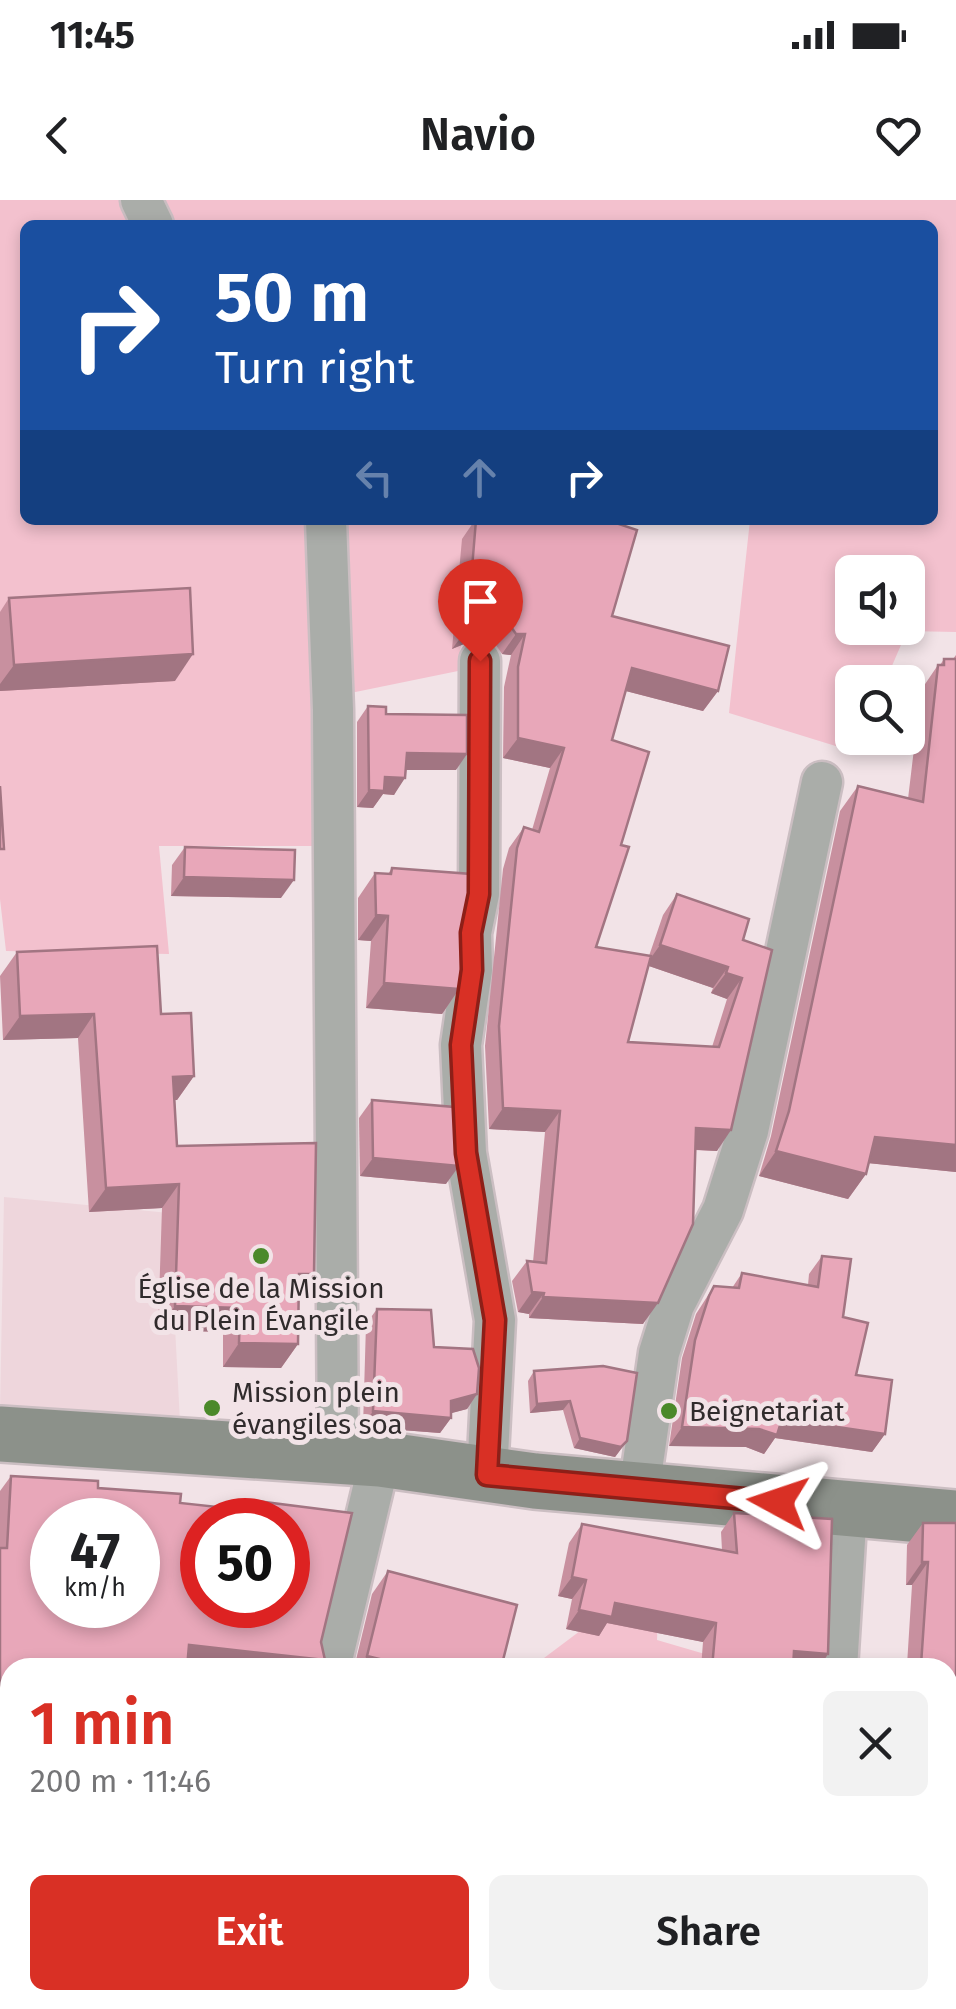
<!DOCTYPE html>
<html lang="en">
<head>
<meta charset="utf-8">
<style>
	body { margin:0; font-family:"Fira Sans",sans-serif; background:#f2f2f2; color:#202124; height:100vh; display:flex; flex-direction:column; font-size:38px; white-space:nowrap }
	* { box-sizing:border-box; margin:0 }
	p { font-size:32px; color:#757577 }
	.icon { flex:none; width:55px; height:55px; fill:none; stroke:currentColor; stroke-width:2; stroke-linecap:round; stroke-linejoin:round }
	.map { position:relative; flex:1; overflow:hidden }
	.details { position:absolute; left:0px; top:1458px; width:958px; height:352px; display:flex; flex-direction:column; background:#fff; border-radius:30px 30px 0 0; box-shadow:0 5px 15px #0003 }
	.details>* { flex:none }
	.banner { position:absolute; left:20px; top:20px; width:918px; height:305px; border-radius:15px; box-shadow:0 5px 15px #0003; background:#1a4fa0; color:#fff; overflow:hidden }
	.buttons { position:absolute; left:835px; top:355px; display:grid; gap:20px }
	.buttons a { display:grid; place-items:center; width:90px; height:90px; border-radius:15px; background:#fff; box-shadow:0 5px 15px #0003; font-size:50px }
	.speed { position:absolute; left:30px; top:1298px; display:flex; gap:20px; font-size:50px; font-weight:700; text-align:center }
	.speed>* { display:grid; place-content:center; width:130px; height:130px; border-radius:50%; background:#fff; box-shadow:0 5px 15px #0003; line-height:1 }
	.speed small { font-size:25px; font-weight:400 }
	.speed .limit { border:15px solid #d22; background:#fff; color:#111 }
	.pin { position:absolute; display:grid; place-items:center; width:85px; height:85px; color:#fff; margin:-102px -42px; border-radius:50% 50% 50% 0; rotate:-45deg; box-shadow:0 0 10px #0007 }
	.pin .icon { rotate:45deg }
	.me { position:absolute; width:110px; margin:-55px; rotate:275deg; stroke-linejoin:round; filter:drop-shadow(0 0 8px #0008) }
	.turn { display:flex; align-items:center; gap:35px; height:210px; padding:0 30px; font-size:45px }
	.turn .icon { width:130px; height:130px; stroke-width:2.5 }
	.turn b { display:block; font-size:70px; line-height:85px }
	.lanes { display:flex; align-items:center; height:95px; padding:0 30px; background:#0003; justify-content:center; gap:50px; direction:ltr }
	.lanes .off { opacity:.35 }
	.round { display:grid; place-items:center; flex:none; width:105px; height:105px; border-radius:15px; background:#f2f2f2 }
	.head { display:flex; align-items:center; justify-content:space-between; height:170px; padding:0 30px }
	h1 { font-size:60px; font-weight:600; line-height:75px; color:#d93025 }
	.button { display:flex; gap:20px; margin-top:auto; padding:20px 30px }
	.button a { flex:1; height:115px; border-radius:15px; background:#d93025; color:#fff; font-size:40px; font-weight:600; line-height:115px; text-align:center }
	.button a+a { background:#f2f2f2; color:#202124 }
	.status { display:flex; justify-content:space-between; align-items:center; height:70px; padding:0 50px; background:#fff; direction:ltr }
	.status svg { height:28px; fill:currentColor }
	header { display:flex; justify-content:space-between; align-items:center; height:130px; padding:0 30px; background:#fff; font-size:45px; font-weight:600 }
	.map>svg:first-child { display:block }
</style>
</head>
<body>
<div class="status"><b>11:45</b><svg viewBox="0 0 49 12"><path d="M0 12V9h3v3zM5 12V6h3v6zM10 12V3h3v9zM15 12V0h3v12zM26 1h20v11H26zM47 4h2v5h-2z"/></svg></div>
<header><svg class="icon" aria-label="back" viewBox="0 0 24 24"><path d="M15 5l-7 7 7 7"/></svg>Navio<svg class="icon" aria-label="heart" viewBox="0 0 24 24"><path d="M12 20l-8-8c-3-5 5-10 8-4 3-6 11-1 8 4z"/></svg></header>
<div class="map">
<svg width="956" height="1809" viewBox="0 0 956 1809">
	<rect width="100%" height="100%" fill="#f2e3e7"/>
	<!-- built -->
	<polygon fill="#eed6dc" points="4,997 169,1013 180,1222 0,1213"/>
	<!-- green -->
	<g fill="#f3c1ce" fill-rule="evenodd">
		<path d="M0,0H956V432L907,431L885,482H852V538H862L855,552L729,513L750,320H932V25H25V320H475L458,471L331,497L335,646H159L169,754L6,751L0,699ZM852,372H908V428H852Z"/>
		<polygon points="660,1364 657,1440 739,1464 835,1467 540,1468 540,1461 620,1401"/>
	</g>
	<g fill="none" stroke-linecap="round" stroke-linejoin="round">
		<defs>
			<g id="street">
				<polyline points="141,0 153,25"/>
				<polyline points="326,320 333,510 338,1257"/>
				<polyline points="480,461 479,694 471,733 472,770 461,845 466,953 495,1120 487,1275"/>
				<polyline points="639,1290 659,1153 674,1105 723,1010 748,931 822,582"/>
				<polyline points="330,1468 380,1259"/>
				<polyline points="837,1468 847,1308"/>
				<polyline points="473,1800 534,1809"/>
				<polyline points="829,1800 830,1809"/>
				<polyline points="596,1809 747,1800"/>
			</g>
			<polyline id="secondary" points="0,1234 380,1259 535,1281 956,1318"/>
		</defs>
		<!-- street casing -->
		<use href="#street" stroke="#cbbec2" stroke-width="45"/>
		<!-- secondary casing -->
		<use href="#secondary" stroke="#cbbec2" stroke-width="60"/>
		<!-- street -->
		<use href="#street" stroke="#aaada9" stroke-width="40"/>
		<!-- secondary -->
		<use href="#secondary" stroke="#8c918a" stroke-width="55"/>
	</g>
	<!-- wall -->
	<g fill="#c8909f" fill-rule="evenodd">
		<path d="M475,320L557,321L558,320H607L612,416L718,491L703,511L626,491L612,540L621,645L596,747L649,756L663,715L677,694L743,740L772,750L717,951L695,950L643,1124L529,1118V1114L518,1112L512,1081L527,1061L533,1062L545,932L489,929L485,846L503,669L509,648L524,627L532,630L550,568L503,558L504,487L511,455L502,454L493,441L481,437L452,449L462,339ZM649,766L713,788L711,793L727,799L712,847L628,842Z"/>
		<polygon points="9,398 175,481 0,491 0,412"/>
		<polygon points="956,455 956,972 868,963 866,974 848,999 759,976 771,936 840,611 858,586 908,599 921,490 938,465 940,465 944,459 953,459"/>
		<polygon points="368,506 386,514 456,570 406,570 394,595 383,594 373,608 357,607 357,522"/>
		<polygon points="185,647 281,698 171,696 172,665"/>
		<polygon points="392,668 459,789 442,814 366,808 371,741 358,740 358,698 375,673 388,674"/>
		<polygon points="17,752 161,814 194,876 177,900 175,900 177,946 314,1074 299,1096 298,1144 281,1168 223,1167 223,1132 158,1130 162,1008 89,1012 78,838 3,840 0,776"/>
		<polygon points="372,900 446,984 360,976 359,918"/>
		<polygon points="822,1056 843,1117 856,1175 885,1234 872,1252 775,1238 764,1254 746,1247 669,1246 682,1158 696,1114 714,1086 732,1088 742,1073 808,1085 809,1074"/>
		<polygon points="377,1109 434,1147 477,1194 467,1209 451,1213 451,1218 440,1233 363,1227 366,1124"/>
		<polygon points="534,1171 627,1241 615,1257 574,1248 563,1210 530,1213 528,1181"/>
		<polygon points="11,1276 98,1288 180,1303 249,1311 256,1301 352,1313 187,1467 10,1468 10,1649 4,1649 8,1624 0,1625 0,1291"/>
		<polygon points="734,1313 828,1454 819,1468 701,1468 703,1442 607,1423 599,1436 566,1429 572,1399 558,1396 569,1343 582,1324 722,1350 721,1332"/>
		<polygon points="923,1323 956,1323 956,1764 948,1765 948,1468 900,1468 902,1465 907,1465 912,1385 906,1385 907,1345"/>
		<polygon points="388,1371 501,1468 354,1468 372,1394"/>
		<polygon points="69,1800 247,1800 245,1809 67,1809"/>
		<polygon points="407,1800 455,1806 459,1800 480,1800 500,1809 401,1809"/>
		<polygon points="553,1800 582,1800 576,1809 557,1809"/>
		<polygon points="866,1800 935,1800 932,1805 881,1809 867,1809"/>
	</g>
	<!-- shaded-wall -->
	<g fill="#a27582">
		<polygon points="495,417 507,421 493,441 481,437 452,449 467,429"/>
		<polygon points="516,434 525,434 511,455 502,454"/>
		<polygon points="193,454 175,481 0,491 0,484 14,465"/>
		<polygon points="632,468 718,491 703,511 618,489"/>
		<polygon points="518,538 564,548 550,568 503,558"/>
		<polygon points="407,553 467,554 456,570 396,570"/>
		<polygon points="385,577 405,578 394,595 383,594 373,608 357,607 369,590"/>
		<polygon points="184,677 294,680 281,698 171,696"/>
		<polygon points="376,715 388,716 371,741 358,740"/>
		<polygon points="660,745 728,767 713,788 646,765"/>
		<polygon points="726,773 742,778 727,799 711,793"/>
		<polygon points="384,783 459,789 442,814 366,808"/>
		<polygon points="94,814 78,838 3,840 20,816"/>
		<polygon points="194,876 177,900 156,901 173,877"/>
		<polygon points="503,908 560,911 545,932 489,929"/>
		<polygon points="696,928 731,930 717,951 682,949"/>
		<polygon points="875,937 956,945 956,972 857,962"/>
		<polygon points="776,951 866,974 848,999 759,976"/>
		<polygon points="373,958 459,966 446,984 360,976"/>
		<polygon points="179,984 162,1008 89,1012 106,988"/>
		<polygon points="299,1074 314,1074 297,1098"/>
		<polygon points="532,1092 544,1093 529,1114 518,1112"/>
		<polygon points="543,1097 658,1103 643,1124 529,1118"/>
		<polygon points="175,1106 240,1108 223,1132 158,1130"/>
		<polygon points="239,1143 298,1144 281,1168 223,1167"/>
		<polygon points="477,1194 467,1209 441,1216 451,1201"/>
		<polygon points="570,1201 563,1210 530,1213 537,1204"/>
		<polygon points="373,1211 451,1218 440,1233 363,1227"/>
		<polygon points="782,1219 885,1234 872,1252 775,1238 764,1254 746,1247 669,1246 682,1227"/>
		<polygon points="580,1238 627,1241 615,1257 574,1248"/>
		<polygon points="922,1362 928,1362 912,1385 906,1385"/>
		<polygon points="572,1377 586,1380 572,1399 558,1396"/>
		<polygon points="615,1403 716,1423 703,1442 607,1423 599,1436 566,1429 579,1410"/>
		<polygon points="189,1445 325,1460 320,1468 194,1468 175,1465"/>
		<polygon points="794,1451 828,1454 819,1468 783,1468"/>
		<polygon points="367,1456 400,1464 397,1468 358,1468"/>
		<polygon points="10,1606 10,1621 8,1624 0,1625 0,1608"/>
		<polygon points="956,1743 956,1764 948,1765 948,1744"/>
		<polygon points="0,1747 10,1750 10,1773 0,1771"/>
		<polygon points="77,1800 102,1800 96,1809 71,1809"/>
		<polygon points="565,1800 582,1800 576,1809 559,1809"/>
		<polygon points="874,1800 935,1800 932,1805 868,1809"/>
	</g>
	<!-- building -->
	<g fill="#e8a7b9" stroke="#a27582" stroke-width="2.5" fill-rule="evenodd">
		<polygon points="476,320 561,321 562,320 607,320 637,330 612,416 729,446 718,491 632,468 612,540 649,552 621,645 629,647 596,747 651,756 628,842 719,847 742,778 726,773 728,767 660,745 677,694 749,719 743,740 772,750 731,930 696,928 693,1024 658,1103 543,1097 544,1093 532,1092 527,1061 546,1063 560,911 503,908 499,826 517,648 524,627 539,632 564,548 518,538 518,467 525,434 516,434 507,421 495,417 467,429"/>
		<polygon points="190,388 193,454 14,465 9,398"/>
		<polygon points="944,459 956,459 956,945 875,937 866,974 776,951 789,911 858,586 923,602 938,465 944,465"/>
		<polygon points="368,506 386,507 386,514 467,515 467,554 407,553 405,578 385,577 384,591 369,590"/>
		<polygon points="0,586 4,649 0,649"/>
		<polygon points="185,647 295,650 294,680 184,677"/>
		<polygon points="392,668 471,674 459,789 384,783 388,716 376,715 375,673 391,674"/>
		<polygon points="157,746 161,814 191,813 194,876 173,877 177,946 316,943 314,1074 299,1074 298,1144 239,1143 240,1108 175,1106 179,984 106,988 94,814 20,816 17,752"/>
		<polygon points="372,900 454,907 459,966 373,958"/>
		<polygon points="822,1056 851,1059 843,1117 868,1123 856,1175 892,1180 885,1234 782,1219 777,1235 759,1229 682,1227 695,1140 709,1096 714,1086 739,1088 742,1073 818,1087"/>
		<polygon points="377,1109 431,1110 434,1147 473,1149 479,1168 477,1194 451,1201 451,1218 373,1211"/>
		<polygon points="603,1166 637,1173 627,1241 621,1247 580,1238 570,1201 537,1204 534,1171"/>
		<path d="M11,1276L98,1281V1288L181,1294L180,1303L254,1311L256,1301L352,1313L321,1442L325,1460L189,1445L187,1468H10V1606L0,1608V1348H7ZM52,1320H138V1405H52ZM202,1320H288V1405H202Z"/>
		<polygon points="734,1313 832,1319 828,1454 794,1451 793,1468 712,1468 716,1423 615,1403 612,1417 579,1410 586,1380 572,1377 582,1324 737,1353"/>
		<polygon points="923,1323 956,1323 956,1743 948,1744 948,1468 902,1468 902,1465 921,1465 928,1362 922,1362"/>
		<polygon points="388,1371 517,1405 501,1468 399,1468 400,1464 367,1456"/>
		<polygon points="0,1706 10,1709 10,1750 0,1747"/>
		<polygon points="100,1800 247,1800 245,1809 101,1809 102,1800"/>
		<polygon points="408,1800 464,1807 465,1800 480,1800 501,1805 500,1809 406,1809"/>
	</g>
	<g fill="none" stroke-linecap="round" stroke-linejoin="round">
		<defs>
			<polyline id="route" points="480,461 479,694 471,733 472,770 461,845 466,953 495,1120 487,1275 778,1302"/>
		</defs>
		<!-- route casing -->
		<use href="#route" stroke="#8d1f18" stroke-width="25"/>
		<!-- route -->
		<use href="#route" stroke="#d93025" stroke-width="18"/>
	</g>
	<!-- markers -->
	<g fill="#4b892a" stroke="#f2e3e7" stroke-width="4">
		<circle cx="261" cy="1056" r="10"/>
		<circle cx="212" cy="1208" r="10"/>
		<circle cx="669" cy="1211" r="10"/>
	</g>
	<g text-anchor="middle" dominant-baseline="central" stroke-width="10" stroke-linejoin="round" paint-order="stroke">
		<!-- poi labels -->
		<g font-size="28" fill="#302b2c" stroke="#f2e3e7" text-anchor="start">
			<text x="261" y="1088" text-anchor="middle">Église de la Mission<tspan x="261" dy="32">du Plein Évangile</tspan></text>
			<text x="232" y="1192">Mission plein<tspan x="232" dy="32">évangiles soa</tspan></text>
			<text x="689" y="1211">Beignetariat</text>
		</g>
	</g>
</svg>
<div class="buttons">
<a><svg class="icon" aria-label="sound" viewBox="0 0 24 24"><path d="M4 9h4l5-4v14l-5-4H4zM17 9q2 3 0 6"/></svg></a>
<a><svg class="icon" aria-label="search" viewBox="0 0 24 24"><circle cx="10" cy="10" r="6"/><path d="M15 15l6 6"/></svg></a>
</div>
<div class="speed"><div>47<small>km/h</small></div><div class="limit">50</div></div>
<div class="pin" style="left:480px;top:461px;background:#d93025"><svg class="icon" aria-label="arrive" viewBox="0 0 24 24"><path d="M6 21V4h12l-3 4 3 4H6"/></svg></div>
<svg class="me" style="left:778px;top:1302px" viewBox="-20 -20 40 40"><path d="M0-17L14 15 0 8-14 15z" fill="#d93025" stroke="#fff" stroke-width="4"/></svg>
<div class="banner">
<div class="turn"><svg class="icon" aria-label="right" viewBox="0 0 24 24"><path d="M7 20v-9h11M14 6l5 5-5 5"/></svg><div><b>50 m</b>Turn right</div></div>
<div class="lanes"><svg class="icon off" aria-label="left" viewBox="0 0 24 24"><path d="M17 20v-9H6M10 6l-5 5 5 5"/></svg><svg class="icon off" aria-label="ahead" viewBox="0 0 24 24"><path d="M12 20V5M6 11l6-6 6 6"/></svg><svg class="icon" aria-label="right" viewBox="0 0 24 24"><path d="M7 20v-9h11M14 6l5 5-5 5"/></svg></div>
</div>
<section class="details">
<div class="head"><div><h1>1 min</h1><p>200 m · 11:46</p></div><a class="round"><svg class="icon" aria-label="close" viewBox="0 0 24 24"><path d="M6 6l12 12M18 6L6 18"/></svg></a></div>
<div class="button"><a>Exit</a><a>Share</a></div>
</section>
</div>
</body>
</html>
